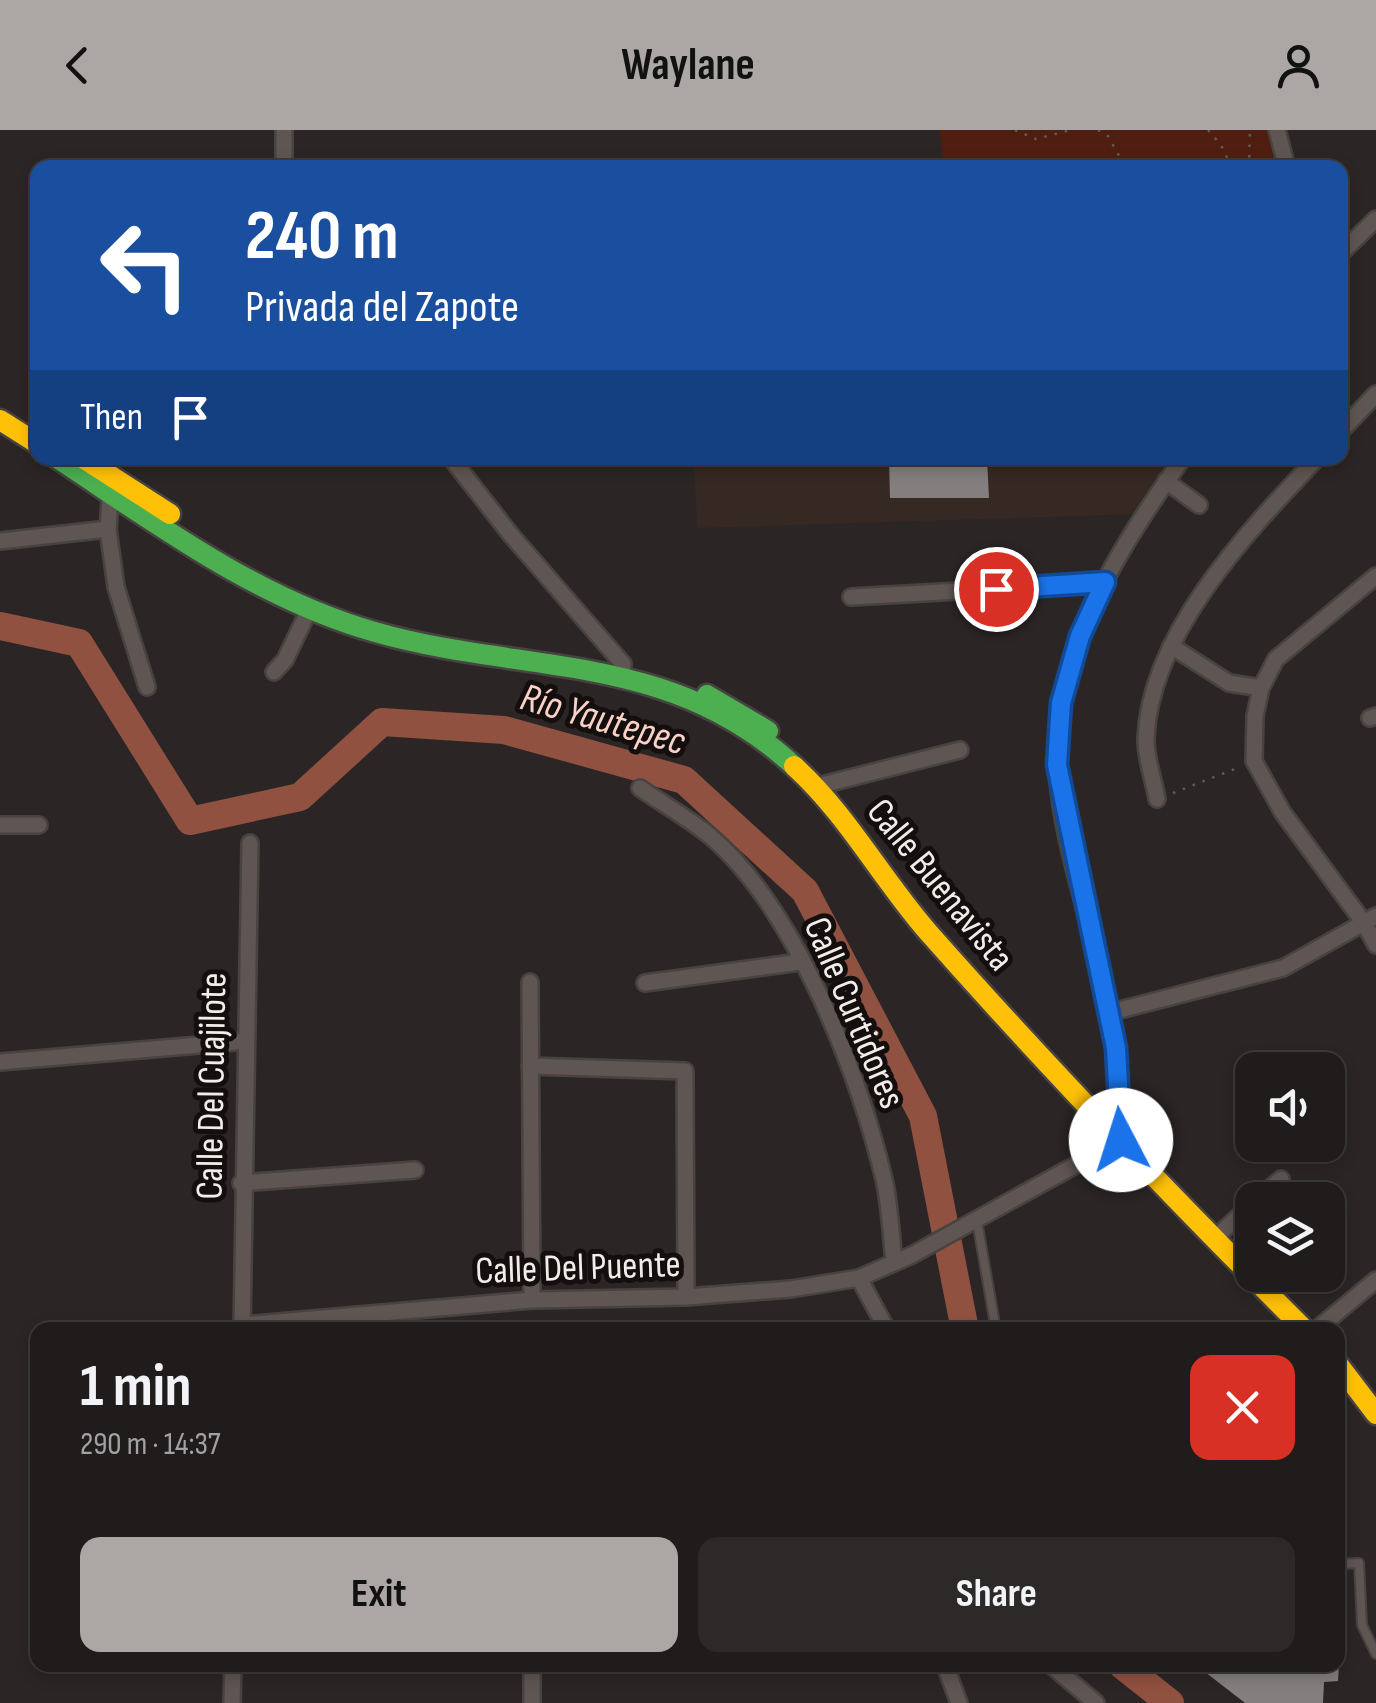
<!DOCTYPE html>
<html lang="en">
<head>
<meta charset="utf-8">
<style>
	body { margin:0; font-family:"Sofia Sans Condensed",sans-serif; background:#2d2929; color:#f1f3f6; height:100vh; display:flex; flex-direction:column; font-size:38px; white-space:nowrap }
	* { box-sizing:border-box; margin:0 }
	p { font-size:32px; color:#a2a1a3 }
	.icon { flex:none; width:55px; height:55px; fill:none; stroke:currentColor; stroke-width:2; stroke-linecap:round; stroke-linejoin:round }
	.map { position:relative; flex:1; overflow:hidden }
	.side { position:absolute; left:30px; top:1192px; width:1315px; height:350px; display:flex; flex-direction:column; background:#201c1c; border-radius:20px; box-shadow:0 5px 15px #0003,0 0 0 2px #3d3a3b }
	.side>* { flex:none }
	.banner { position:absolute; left:30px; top:30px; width:1318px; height:305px; border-radius:20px; box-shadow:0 5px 15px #0003,0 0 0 2px #3d3a3b; background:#1a4fa0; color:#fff; overflow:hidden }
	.tools { position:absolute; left:1235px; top:922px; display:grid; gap:20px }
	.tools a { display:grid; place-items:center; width:110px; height:110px; border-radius:20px; background:#201c1c; box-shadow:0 5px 15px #0003,0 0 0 2px #3d3a3b; font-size:50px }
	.pin { position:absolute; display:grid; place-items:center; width:85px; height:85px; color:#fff; margin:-42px; border:5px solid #fff; border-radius:50%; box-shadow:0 2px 10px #0007 }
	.me { position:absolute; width:110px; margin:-55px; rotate:355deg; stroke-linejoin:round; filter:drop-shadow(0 0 8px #0008) }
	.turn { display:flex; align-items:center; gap:35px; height:210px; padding:0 50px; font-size:45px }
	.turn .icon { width:130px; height:130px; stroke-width:2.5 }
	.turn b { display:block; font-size:70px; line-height:85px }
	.then { display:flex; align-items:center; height:95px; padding:0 50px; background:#0003; gap:20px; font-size:38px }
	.round { display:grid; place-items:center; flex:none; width:105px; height:105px; border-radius:20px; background:#2d2929 }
	.overview { display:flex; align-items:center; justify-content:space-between; height:170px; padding:0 50px }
	h1 { font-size:60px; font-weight:700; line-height:75px }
	.cta { display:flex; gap:20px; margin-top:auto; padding:20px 50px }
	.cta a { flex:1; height:115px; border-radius:20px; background:#aca7a5; color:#111; font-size:40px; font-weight:700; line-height:115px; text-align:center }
	.cta a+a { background:#2d2929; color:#f1f3f6 }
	header { display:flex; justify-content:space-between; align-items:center; height:130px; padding:0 50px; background:#aca7a5; color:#111; font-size:45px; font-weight:700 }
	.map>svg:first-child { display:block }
</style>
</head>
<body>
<header><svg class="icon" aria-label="back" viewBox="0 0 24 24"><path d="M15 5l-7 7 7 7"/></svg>Waylane<svg class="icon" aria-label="person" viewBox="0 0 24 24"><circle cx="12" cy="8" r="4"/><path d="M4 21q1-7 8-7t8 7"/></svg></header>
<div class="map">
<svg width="1376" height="1573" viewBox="0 0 1376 1573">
	<rect width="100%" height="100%" fill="#2b2625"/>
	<!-- built -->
	<polygon fill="#362823" points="694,328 1174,328 1143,384 697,398"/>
	<!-- green -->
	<polygon fill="#4f1e10" points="940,0 1277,0 1287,37 943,37"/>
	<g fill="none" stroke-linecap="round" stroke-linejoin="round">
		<!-- river -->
		<g stroke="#915140" stroke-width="28">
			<polyline points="0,496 79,513 190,691 300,667 382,592 504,600 684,650 805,761 923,986 965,1200"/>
			<polyline points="1122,1535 1170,1573"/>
		</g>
	</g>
	<!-- building -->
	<g fill="#847f7e">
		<polygon points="889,328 987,328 989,368 890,368"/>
		<polygon points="1196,1535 1339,1535 1338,1551 1324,1552 1323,1573 1245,1573"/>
	</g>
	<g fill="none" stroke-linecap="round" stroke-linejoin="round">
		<defs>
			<g id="lane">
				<polyline points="977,1091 996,1200"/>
				<polyline points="1338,1434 1359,1433 1362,1495 1376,1524"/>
			</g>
			<g id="street">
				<polyline points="284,0 284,38"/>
				<polyline points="1277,0 1287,38"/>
				<polyline points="1340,124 1376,89"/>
				<polyline points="1340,302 1376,264"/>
				<polyline points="451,328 511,405 623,534 622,546"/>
				<polyline points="1166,351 1199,375"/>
				<polyline points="108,399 116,457 147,557"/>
				<polyline points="0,411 108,399 111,357"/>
				<polyline points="1376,446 1276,529 1261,558 1255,586 1254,631 1283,683 1364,793 1376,815"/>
				<polyline points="851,467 1105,453"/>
				<polyline points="1171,516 1229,553 1261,558"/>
				<polyline points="274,542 285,530 309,480"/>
				<polyline points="1370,588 1376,586"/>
				<polyline points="814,657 960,620"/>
				<path d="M640,658C663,674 688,688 709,705C795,777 858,942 884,1049C890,1075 891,1105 894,1132"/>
				<path d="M1157,669C1154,650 1145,627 1146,608C1150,503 1249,400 1317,328"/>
				<polyline points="0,695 39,695"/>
				<polyline points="530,852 532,1170"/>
				<polyline points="645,853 800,832"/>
				<polyline points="1108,883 1283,838 1376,786"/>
				<polyline points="0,932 246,911"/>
				<polyline points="530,936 685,941 686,1167"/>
				<polyline points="241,1053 415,1040"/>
				<polyline points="1257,1070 1281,1049"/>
				<polyline points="1214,1109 1252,1074"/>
				<polyline points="859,1148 887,1200"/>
				<path d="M242,1195L532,1170L686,1167L791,1159L859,1148L912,1125L1121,1010C1119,980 1119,949 1116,919C1104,805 1040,689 1061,573C1077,484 1132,399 1183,328"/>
				<polyline points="242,1200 250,713"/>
				<polyline points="1316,1200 1376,1150"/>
				<polyline points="945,1535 959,1573"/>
				<polyline points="1051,1535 1096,1573"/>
				<polyline points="232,1573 233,1535"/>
				<polyline points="532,1573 532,1535"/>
			</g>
			<g id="fast">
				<path d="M57,328C157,394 258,469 375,502C525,545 668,520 794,636"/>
				<polyline points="707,565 768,601"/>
			</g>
			<g id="slow">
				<polyline points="0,290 38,314"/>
				<polyline points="83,328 170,384"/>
				<path d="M794,636C847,684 881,748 928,802C1049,939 1176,1071 1305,1200"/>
				<polyline points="1338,1234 1376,1284"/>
			</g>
		</defs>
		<!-- lane casing -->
		<use href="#lane" stroke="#464341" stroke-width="12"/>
		<!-- street casing -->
		<use href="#street" stroke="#464341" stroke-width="20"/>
		<!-- fast casing -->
		<use href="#fast" stroke="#464341" stroke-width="25"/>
		<!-- slow casing -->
		<use href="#slow" stroke="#464341" stroke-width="25"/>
		<!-- path -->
		<g stroke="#625c59" stroke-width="2.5" stroke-dasharray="2.5 8" stroke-linecap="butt">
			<polyline points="1015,0 1036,9 1071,0"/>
			<polyline points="1098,0 1108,6 1126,38"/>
			<polyline points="1208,0 1221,15 1232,38"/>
			<polyline points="1249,38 1250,0"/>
			<polyline points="1173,663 1240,637"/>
		</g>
		<!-- lane -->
		<use href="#lane" stroke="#5f5552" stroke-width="8"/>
		<!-- street -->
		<use href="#street" stroke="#5f5552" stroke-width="15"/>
		<!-- fast -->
		<use href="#fast" stroke="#4caf50" stroke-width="20"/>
		<!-- slow -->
		<use href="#slow" stroke="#ffc107" stroke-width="20"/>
	</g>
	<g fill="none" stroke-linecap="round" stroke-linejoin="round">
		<defs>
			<polyline id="route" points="996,459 1105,452 1080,506 1061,573 1057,635 1116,918 1121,1010"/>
		</defs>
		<!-- route casing -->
		<use href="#route" stroke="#114b97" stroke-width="25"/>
		<!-- route -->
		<use href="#route" stroke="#1a73e8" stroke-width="18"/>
	</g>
	<g text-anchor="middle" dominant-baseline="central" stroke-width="10" stroke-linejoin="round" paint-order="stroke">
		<!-- street labels -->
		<g font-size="38" fill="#f2ecea" stroke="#130f0e">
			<text transform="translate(940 755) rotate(51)">Calle Buenavista</text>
			<text transform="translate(854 883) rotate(67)">Calle Curtidores</text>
			<text transform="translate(212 956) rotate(-89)">Calle Del Cuajilote</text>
			<text transform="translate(578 1138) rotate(-2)">Calle Del Puente</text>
		</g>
		<!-- water labels -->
		<g font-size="40" font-style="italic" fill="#fcd1c6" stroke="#130f0e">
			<text transform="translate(603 590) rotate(16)">Río Yautepec</text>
		</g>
	</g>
</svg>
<div class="tools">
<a><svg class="icon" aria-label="sound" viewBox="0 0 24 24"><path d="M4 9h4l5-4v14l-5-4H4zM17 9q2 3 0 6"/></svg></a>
<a><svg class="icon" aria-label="layers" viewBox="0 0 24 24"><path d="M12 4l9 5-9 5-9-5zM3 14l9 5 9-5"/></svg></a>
</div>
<div class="pin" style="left:996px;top:459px;background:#d93025"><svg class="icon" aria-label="arrive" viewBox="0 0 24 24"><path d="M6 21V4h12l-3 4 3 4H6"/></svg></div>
<svg class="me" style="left:1121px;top:1010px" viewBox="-20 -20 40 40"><circle r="19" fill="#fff"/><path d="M0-13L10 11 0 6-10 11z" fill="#1a73e8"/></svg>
<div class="banner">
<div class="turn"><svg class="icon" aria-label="left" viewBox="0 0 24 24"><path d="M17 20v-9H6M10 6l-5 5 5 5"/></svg><div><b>240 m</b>Privada del Zapote</div></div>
<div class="then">Then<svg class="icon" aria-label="arrive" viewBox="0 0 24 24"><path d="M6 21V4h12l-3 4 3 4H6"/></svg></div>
</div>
<section class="side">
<div class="overview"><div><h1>1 min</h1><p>290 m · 14:37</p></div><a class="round" style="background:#d93025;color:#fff"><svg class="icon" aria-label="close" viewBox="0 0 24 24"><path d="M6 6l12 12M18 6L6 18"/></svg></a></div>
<div class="cta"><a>Exit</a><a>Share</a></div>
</section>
</div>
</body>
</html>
